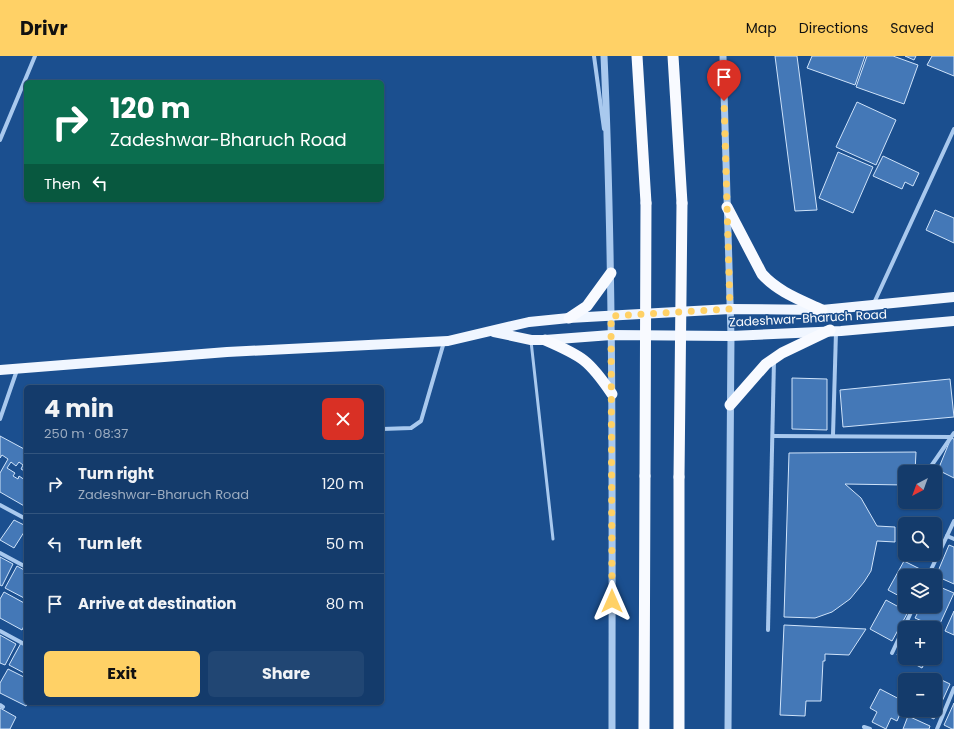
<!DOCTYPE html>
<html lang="en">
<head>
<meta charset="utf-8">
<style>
	body { margin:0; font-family:Poppins,sans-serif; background:#214673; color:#f1f3f6; height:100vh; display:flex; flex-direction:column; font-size:15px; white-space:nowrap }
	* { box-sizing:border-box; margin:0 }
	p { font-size:13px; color:#9dadc1 }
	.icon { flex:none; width:22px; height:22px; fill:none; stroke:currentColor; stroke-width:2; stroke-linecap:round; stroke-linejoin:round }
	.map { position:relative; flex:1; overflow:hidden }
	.side { position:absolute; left:24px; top:329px; width:360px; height:320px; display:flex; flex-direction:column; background:#143b6b; border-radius:6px; box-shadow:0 1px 3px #0004,0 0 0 1px #33557e }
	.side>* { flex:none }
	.top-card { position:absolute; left:24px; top:24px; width:360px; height:122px; border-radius:6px; box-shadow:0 1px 3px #0004,0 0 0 1px #33557e; background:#0b6e4f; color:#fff; overflow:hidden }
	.needle { width:26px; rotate:221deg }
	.fabs { position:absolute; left:898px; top:409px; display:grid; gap:8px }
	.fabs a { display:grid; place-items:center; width:44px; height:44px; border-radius:6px; background:#143b6b; box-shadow:0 1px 3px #0004,0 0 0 1px #33557e; font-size:20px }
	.pin { position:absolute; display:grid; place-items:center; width:34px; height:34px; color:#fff; margin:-41px -17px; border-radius:50% 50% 50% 0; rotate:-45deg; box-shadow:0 0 4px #0007 }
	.pin .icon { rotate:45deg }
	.me { position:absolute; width:44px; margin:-22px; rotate:0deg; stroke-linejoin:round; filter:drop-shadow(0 0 3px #0008) }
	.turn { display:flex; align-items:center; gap:14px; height:84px; padding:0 20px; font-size:18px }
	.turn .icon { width:52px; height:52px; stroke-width:2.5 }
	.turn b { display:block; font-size:28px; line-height:34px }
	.then { display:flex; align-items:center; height:38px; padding:0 20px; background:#0003; gap:8px; font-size:15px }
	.round { display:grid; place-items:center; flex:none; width:42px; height:42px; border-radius:6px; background:#214673 }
	.head { display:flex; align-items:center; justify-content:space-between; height:68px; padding:0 20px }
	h1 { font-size:24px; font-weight:700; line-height:30px }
	.primary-button { display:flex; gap:8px; margin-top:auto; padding:8px 20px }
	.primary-button a { flex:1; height:46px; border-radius:6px; background:#ffd166; color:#111; font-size:16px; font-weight:700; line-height:46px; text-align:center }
	.primary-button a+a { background:#214673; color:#f1f3f6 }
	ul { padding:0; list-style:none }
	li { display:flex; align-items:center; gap:12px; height:60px; padding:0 20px; border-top:1px solid #33557e }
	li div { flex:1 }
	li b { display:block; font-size:15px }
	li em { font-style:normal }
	header { display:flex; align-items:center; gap:24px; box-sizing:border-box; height:56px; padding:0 20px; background:#ffd166; color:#111 }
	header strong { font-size:19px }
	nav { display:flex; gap:22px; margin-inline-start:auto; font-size:14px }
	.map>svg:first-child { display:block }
</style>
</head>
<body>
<header>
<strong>Drivr</strong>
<nav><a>Map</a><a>Directions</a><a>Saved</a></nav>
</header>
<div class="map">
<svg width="954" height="673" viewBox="0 0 954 673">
	<rect width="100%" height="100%" fill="#1b4f8f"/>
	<!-- building -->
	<g fill="#4478b7" stroke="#cfe3fa">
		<polygon points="775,0 797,0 817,154 795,155"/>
		<polygon points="812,0 865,0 855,29 807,12"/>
		<polygon points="867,0 893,0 918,9 904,48 856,31"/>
		<polygon points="905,0 916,0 914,4"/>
		<polygon points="932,0 954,0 954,20 927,9"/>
		<polygon points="857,46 896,64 876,109 836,91"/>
		<polygon points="838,96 873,111 853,157 819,142"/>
		<polygon points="883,100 919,117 913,130 905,126 902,133 873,120"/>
		<polygon points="935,154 954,162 954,187 926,174"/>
		<polygon points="792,322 827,323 827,374 792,373"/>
		<polygon points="950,323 954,361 843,371 840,334"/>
		<polygon points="0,380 26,394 26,416 21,413 23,409 19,406 16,410 11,406 7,412 15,417 13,420 18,423 19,420 25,424 26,423 26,451 0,436 0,417 8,403 2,399 0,402"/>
		<polygon points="951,382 954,383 954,422 938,414"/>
		<polygon points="916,396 915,416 905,416 905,429 845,428 861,442 877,470 895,471 895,486 877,485 871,515 864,526 850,543 832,556 815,562 784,561 789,397"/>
		<polygon points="14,464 26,470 26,473 14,492 0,484"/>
		<polygon points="949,489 954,491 954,528 936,520"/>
		<polygon points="0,501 13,508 2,530 0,529"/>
		<polygon points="904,505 926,516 924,520 905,520 905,543 888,534"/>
		<polygon points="17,510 26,515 26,543 5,532"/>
		<polygon points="935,529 954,537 938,572 915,562 921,550 935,550"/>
		<polygon points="4,536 26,548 26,566 22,574 0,562 0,543"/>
		<polygon points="886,544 908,556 892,585 870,573"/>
		<polygon points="954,555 954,579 945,575"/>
		<polygon points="912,568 920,572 910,572"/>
		<polygon points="784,569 866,573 849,599 825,598 825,605 823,605 821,645 806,645 805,660 780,659"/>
		<polygon points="0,579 16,588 5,609 0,607"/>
		<polygon points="905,583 905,602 927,602 922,612 897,599"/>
		<polygon points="21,587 26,590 26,618 9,609"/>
		<polygon points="8,613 26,622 26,647 28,647 26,650 0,637 0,627"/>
		<polygon points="927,617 950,628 934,663 914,654 935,654 935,624 924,624"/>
		<polygon points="880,633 905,646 897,665 891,662 886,673 872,666 877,656 870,652"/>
		<polygon points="954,647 954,673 952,673 944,669"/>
		<polygon points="0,652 16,661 10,673 0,673"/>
		<polygon points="908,660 930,670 929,673 903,673"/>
	</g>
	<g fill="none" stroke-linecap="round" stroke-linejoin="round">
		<!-- service -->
		<polyline stroke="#a9c9ee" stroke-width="3" points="531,285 553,483"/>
		<!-- minor -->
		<g stroke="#a9c9ee" stroke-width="4">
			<polyline points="594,0 604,73"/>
			<polyline points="0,84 35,0"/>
			<polyline points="874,247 954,73"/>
			<polyline points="0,363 17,314"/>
			<polyline points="382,373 411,372 421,365 444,286"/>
			<polyline points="833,379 836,276"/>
			<polyline points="773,380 951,381"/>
			<polyline points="927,416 954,377"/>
			<polyline points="0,449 26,463"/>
			<polyline points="947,480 954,483"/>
			<polyline points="0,497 26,511"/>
			<polyline points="928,520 954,465"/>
			<polyline points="768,574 774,304"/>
			<polyline points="0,575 26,589"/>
			<polyline points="892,597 914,550"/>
			<polyline points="0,649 3,651"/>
			<polyline points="864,671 870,673"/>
			<polyline points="937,673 954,632"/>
		</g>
		<!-- tertiary -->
		<g stroke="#a9c9ee" stroke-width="7">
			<path d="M604,0C614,224 612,449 612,673"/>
			<polyline points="723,0 731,280 728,673"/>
		</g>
		<!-- primary -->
		<g stroke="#f0f6ff" stroke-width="10">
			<polyline points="494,276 531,284 545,284 611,279 731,280 841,275 954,265"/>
			<polyline points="0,314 227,296 448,285 529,266 569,262 730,253 822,254 954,241"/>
		</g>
		<!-- trunk -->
		<g stroke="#f8faff" stroke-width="11">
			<polyline points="637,0 646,147"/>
			<polyline points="673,0 682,147"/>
			<path d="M727,151L762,218C778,236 801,244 822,254"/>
			<polyline points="569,262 587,250 611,217"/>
			<path d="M545,284C582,300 589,304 612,338"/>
			<polyline points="730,349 766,308 782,297 830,274"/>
			<polyline points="679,421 679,673"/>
			<polyline points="644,673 645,420"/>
		</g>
		<!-- trunk-bridge -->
		<g stroke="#f8faff" stroke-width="11">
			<polyline points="645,420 646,147"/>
			<polyline points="679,421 682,147"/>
		</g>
	</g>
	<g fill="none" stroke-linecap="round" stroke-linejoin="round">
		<!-- route -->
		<polyline stroke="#ffd166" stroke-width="7" stroke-dasharray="0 12.6" points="612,545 611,260 730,253 724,45"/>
	</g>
	<g text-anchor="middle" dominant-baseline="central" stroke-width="3" stroke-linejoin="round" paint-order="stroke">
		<!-- street labels -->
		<g font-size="12" fill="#fff" stroke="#1b4f8f">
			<text transform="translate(808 262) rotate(-3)">Zadeshwar-Bharuch Road</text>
		</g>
	</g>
</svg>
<div class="fabs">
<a><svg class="needle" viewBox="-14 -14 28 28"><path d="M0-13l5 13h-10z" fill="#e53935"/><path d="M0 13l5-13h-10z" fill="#9dadc1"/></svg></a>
<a><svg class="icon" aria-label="search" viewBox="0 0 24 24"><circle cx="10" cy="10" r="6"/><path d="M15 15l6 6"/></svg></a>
<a><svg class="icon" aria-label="layers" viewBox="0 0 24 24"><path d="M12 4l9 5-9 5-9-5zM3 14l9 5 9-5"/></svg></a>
<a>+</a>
<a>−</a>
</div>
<div class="pin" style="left:724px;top:45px;background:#d93025"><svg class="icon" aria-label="arrive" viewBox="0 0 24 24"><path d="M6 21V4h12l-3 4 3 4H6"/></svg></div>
<svg class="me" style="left:612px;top:545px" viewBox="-20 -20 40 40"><path d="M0-17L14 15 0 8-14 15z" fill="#ffd166" stroke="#fff" stroke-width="4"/></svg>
<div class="top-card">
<div class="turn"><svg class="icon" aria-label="right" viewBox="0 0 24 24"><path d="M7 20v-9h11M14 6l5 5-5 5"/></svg><div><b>120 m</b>Zadeshwar-Bharuch Road</div></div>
<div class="then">Then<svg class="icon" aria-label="left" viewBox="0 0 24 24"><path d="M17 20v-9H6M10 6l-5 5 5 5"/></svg></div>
</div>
<section class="side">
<div class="head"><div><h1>4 min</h1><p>250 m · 08:37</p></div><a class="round" style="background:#d93025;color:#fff"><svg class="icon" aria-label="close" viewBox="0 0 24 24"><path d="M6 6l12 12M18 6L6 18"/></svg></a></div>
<ul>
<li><svg class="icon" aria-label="right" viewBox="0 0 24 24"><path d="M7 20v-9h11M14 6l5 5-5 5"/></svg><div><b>Turn right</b><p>Zadeshwar-Bharuch Road</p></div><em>120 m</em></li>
<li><svg class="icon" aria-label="left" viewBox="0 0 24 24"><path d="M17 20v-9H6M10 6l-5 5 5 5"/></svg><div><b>Turn left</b></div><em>50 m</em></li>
<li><svg class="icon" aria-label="arrive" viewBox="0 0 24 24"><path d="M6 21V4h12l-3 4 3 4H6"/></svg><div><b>Arrive at destination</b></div><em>80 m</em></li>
</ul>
<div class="primary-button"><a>Exit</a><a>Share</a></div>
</section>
</div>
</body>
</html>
